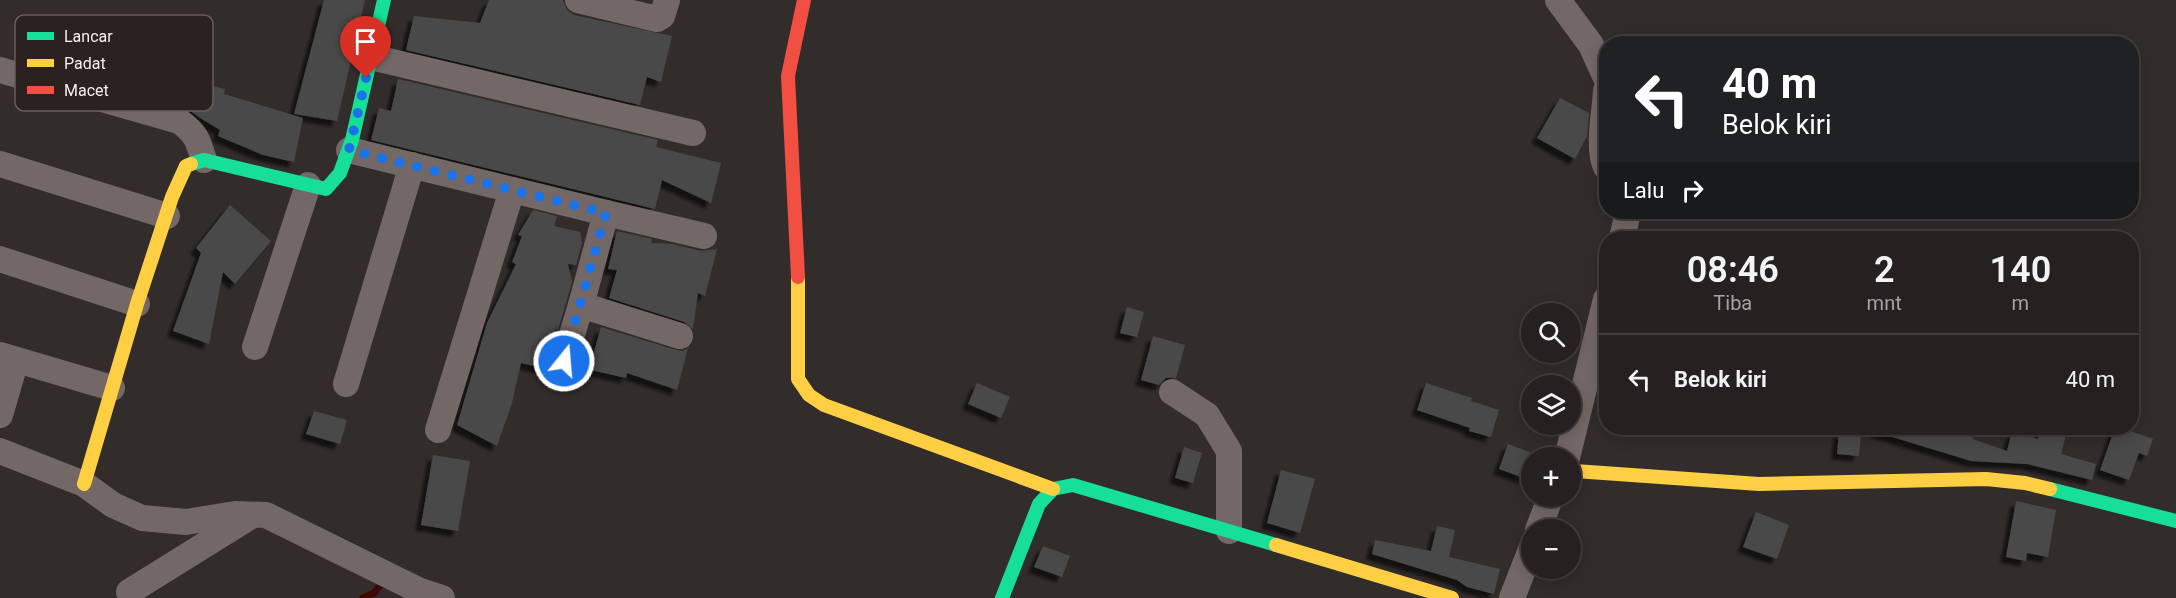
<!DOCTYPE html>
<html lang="id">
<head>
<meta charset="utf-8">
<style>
	body { margin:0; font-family:Roboto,sans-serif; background:#322e2d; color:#f1f3f6; height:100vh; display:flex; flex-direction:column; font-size:22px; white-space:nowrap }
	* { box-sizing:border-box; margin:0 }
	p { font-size:20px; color:#a4a3a5 }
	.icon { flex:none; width:33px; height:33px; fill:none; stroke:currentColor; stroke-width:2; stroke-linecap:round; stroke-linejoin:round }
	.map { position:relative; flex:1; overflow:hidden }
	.details { position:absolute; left:1599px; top:231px; width:540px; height:204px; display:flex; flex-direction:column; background:#262120; border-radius:24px; box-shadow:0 3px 15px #0003,0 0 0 2px #423e3e }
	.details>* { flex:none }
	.guide { position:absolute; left:1599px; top:36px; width:540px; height:183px; border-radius:24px; box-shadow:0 3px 15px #0003,0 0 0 2px #423e3e; background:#202124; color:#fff; overflow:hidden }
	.buttons { position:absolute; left:1521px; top:303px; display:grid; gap:12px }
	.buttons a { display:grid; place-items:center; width:60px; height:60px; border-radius:50%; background:#262120; box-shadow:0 3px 15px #0003,0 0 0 2px #423e3e; font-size:30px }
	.pin { position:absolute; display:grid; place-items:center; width:51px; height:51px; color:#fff; margin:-62px -26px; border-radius:50% 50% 50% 0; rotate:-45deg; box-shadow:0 0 6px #0007 }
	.pin .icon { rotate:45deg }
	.me { position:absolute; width:66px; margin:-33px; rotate:17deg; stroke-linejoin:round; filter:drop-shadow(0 0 4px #0008) }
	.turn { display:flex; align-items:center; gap:21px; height:126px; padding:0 24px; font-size:27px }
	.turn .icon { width:78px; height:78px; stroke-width:2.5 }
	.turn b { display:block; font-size:42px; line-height:51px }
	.then { display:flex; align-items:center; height:57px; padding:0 24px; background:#0003; gap:12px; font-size:22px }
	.eta { display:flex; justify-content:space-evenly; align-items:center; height:102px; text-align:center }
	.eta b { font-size:36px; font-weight:600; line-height:42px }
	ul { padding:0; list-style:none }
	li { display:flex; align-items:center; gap:18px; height:90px; padding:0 24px; border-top:2px solid #423e3e }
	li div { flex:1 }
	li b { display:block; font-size:22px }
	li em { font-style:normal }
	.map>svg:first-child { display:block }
</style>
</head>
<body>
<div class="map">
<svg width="2176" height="598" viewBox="0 0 2176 598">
	<defs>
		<filter id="shadow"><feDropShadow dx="-5.5" dy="5.5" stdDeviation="1.5" flood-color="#0009"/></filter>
	</defs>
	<rect width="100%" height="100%" fill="#322c2b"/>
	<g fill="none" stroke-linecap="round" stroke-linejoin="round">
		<!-- stream -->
		<polyline stroke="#3f0804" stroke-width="7" points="363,598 374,593 385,579"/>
	</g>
	<!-- building -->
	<g fill="#4a4949" filter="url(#shadow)">
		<polygon points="324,0 365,0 337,121 294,114"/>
		<polygon points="489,0 563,0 567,10 574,15 672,36 661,82 647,77 640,105 406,50 414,16 480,23"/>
		<polygon points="179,78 225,89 224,94 303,118 294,162 263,155 218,136 220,130 200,118 188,109 168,101"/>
		<polygon points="398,79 658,140 656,147 721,163 711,203 662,180 655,209 371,140 379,108 391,111"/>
		<polygon points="1560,98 1589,113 1587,136 1575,159 1537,138"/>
		<polygon points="230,205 271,241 235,284 223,272 209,344 173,331 201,253 196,248"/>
		<polygon points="533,210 557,216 554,226 580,232 582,243 576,265 568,264 572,282 558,330 555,329 553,346 546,344 547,369 521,363 512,403 497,446 457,425 487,323 516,264 512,262 522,236 518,235"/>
		<polygon points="617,231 652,239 651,243 672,244 701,251 717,249 705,296 698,293 693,329 684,322 609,298 617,270 608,269"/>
		<polygon points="1127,307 1144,312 1137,337 1120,333"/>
		<polygon points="601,327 676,350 683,351 688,348 677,390 627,373 626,378 591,370 593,355"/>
		<polygon points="1153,336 1185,345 1176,378 1166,378 1159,385 1141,380"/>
		<polygon points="977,383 1010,397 1001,418 968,404"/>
		<polygon points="1426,383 1472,398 1471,401 1499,410 1491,437 1469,431 1470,428 1417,410"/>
		<polygon points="314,411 347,420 340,444 306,434"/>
		<polygon points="1877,428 1965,428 1975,431 1973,439 2007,451 2012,432 2038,439 2041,428 2054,428 2067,431 2061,454 2096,464 2092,480 2027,464 1971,461 1876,432"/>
		<polygon points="2115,428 2122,428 2153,439 2147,456 2139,453 2129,480 2100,470"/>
		<polygon points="1839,432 1861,435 1859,456 1837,454"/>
		<polygon points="1508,444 1532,453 1532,474 1526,472 1524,478 1499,469"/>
		<polygon points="1184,447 1202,453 1193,483 1175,478"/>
		<polygon points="433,455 470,461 458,531 421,525"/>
		<polygon points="1281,470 1315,479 1300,533 1267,523"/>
		<polygon points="2016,501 2056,510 2048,557 2027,553 2026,561 2006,557"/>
		<polygon points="1756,512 1789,525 1777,559 1743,547"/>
		<polygon points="1437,526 1455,530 1449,557 1500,569 1494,594 1467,587 1457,580 1372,554 1375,540 1431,551"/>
		<polygon points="1043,546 1070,556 1062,577 1034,567"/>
	</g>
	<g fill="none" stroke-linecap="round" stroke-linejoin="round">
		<!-- street -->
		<g stroke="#746866" stroke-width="26">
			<polyline points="578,0 657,19 662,16 667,0"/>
			<polyline points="1558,0 1591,45 1606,78"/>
			<polyline points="371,57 693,133"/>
			<path d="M0,70L179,121C196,133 198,140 204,160"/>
			<path d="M1606,91C1605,111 1597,149 1606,167"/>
			<polyline points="349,150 606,213 581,305 680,336"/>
			<polyline points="0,164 167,216"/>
			<polyline points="606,213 704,236"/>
			<polyline points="1622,238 1627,217 1627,212"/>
			<polyline points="0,259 137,304"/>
			<polyline points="255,347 308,185"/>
			<polyline points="0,355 112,388"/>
			<polyline points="564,361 581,305"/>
			<polyline points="346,384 412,165"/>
			<polyline points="1172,392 1207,415 1229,451 1229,531"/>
			<polyline points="0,415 16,360"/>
			<polyline points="438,430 512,190"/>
			<polyline points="0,451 84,484 113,505 142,518 186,522 235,514 266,515 418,590 442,598"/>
			<polyline points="1567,458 1606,299"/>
			<polyline points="1538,530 1551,496"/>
			<polyline points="129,592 251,516"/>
			<polyline points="1512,598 1532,547"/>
		</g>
		<!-- fast -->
		<g stroke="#16e098" stroke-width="14">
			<polyline points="191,164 204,160 326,189 340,173 352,140 384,0"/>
			<polyline points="2050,489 2176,521"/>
			<polyline points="1002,598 1039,504 1053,489 1073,485 1276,545"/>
		</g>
		<!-- slow -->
		<g stroke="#ffcf43" stroke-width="14">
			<polyline points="798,277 798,379 809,395 824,405 1053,489"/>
			<polyline points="1570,473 1575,471 1759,484 1986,479 2025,483 2050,489"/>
			<polyline points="84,484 137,304 172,197 186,166 191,164"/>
			<polyline points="1276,545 1452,598"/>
		</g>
		<!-- jam -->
		<polyline stroke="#f24e42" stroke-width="14" points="798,277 788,76 804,0"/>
	</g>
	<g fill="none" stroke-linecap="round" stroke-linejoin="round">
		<!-- route -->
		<polyline stroke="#1a73e8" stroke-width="10" stroke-dasharray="0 18" points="366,78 349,150 606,213 564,361"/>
	</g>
	<!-- legend -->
	<rect x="15" y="15" width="198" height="96" rx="9" fill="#2b211e" stroke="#685e5c" stroke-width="1.5"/>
	<rect x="27" y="32" width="27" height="8" fill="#16e098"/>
	<rect x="27" y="59" width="27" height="8" fill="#ffcf43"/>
	<rect x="27" y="86" width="27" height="8" fill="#f24e42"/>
	<g font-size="16" fill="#f5eeec">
		<text x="64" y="42">Lancar</text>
		<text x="64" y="69">Padat</text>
		<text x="64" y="96">Macet</text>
	</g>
</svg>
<div class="buttons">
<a><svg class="icon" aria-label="search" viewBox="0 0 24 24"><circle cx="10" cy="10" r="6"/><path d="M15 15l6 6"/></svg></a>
<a><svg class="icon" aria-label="layers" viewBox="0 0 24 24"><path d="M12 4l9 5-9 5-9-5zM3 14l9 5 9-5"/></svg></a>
<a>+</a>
<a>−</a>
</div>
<div class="pin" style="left:366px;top:78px;background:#d93025"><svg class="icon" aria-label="arrive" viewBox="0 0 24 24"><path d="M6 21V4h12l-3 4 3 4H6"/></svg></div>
<svg class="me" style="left:564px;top:361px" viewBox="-20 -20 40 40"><circle r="17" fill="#1a73e8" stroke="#fff" stroke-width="3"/><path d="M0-11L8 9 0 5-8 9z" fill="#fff"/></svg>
<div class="guide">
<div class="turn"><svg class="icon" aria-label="left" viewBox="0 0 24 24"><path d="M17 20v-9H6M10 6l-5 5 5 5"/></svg><div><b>40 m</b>Belok kiri</div></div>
<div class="then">Lalu<svg class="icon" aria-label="right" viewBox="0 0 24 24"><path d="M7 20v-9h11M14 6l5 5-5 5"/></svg></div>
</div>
<section class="details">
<div class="eta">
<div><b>08:46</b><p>Tiba</p></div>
<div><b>2</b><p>mnt</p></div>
<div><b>140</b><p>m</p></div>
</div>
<ul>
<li><svg class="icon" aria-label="left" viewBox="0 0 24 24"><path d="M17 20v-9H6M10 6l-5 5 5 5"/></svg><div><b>Belok kiri</b></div><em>40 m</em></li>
</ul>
</section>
</div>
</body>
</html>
